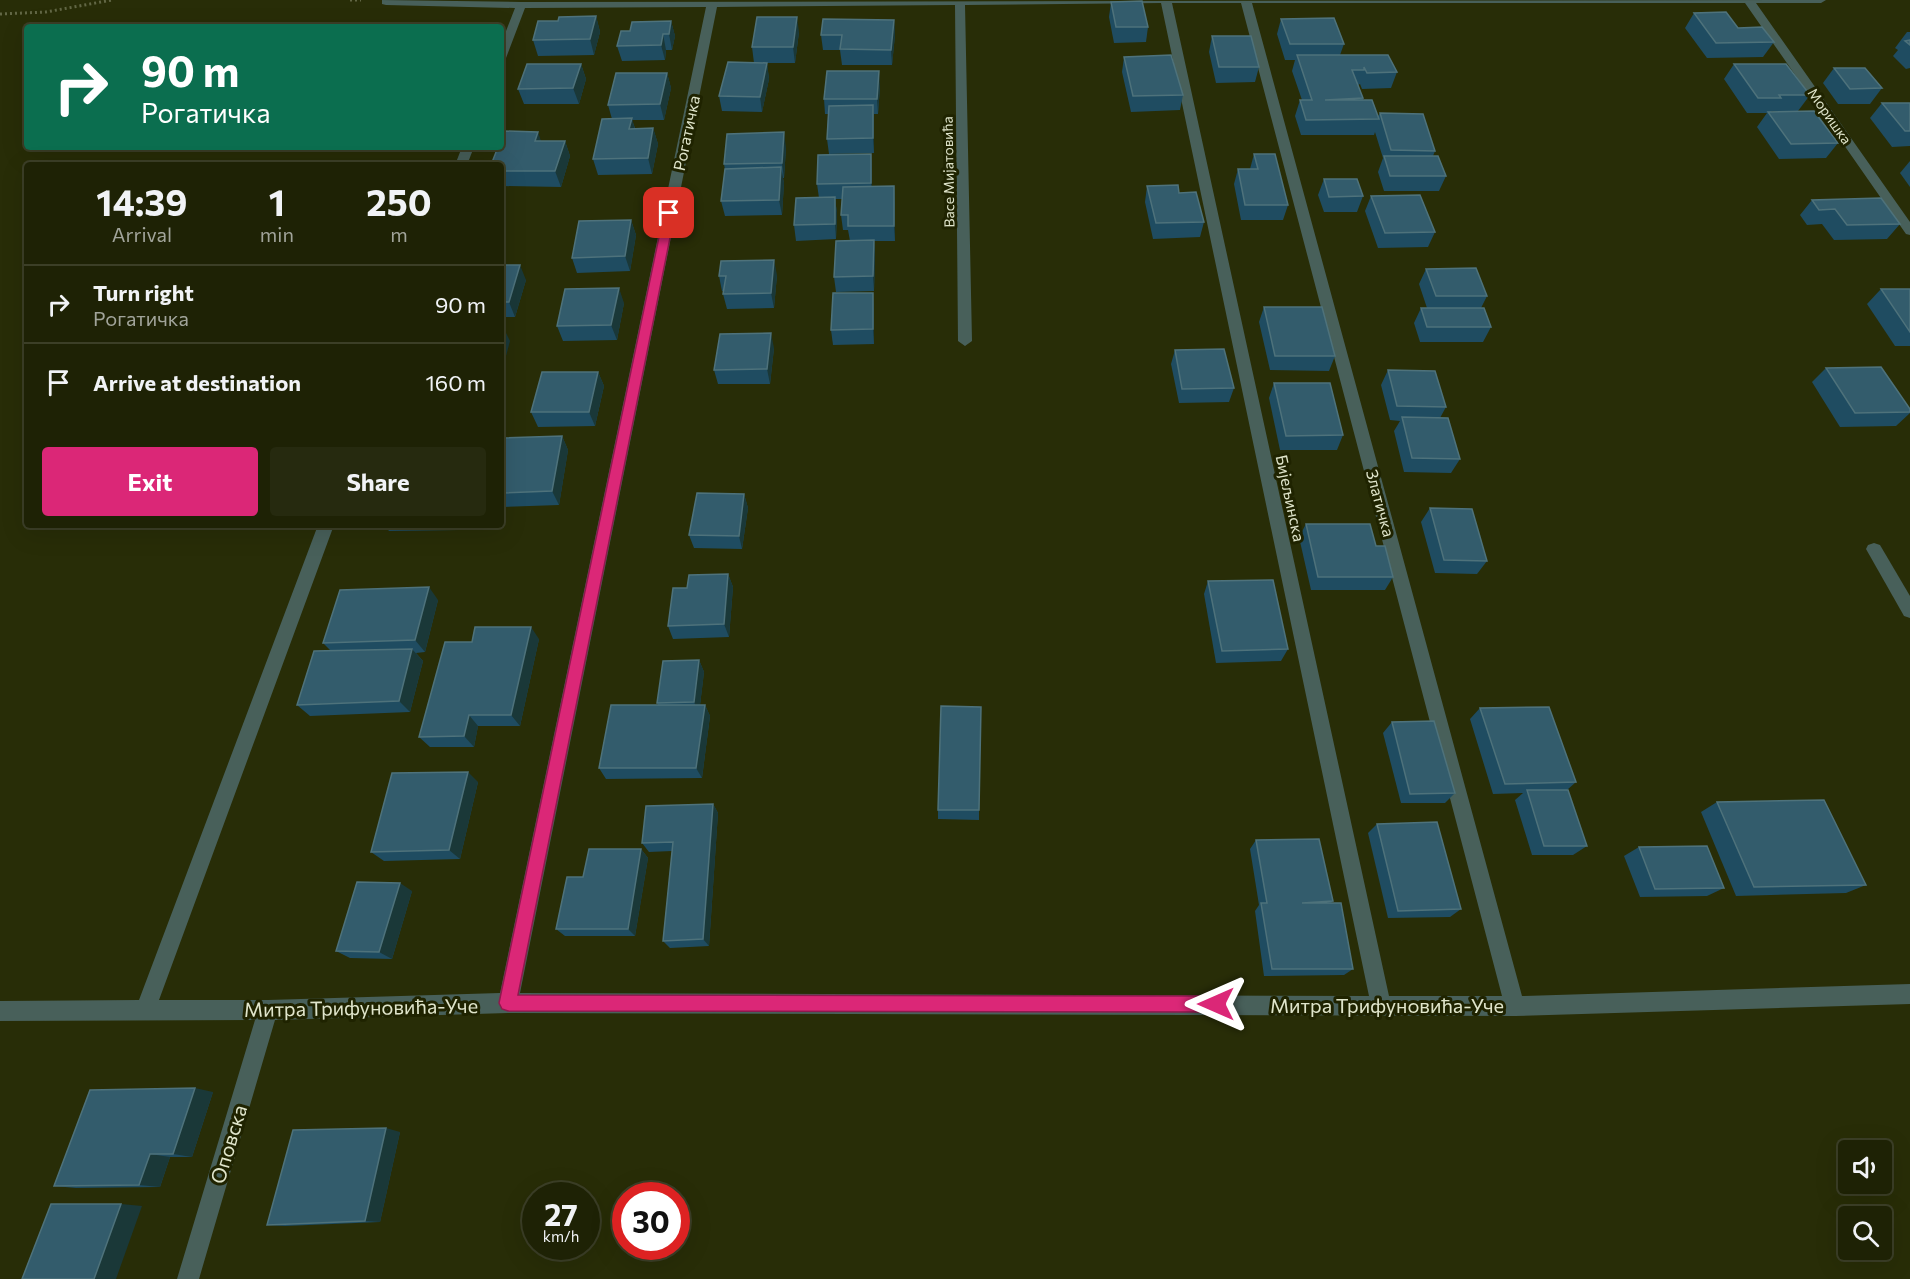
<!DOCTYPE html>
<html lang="en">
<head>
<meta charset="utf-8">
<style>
	body { margin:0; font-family:Commissioner,sans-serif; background:#262a0f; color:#f1f3f6; height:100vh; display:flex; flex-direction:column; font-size:22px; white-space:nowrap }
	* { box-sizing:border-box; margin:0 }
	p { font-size:20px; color:#a1a49a }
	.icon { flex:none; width:33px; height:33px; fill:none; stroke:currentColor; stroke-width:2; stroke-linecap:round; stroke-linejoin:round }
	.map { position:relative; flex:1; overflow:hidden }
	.details { position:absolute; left:24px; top:162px; width:480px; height:366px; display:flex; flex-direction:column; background:#1e2205; border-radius:6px; box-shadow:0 6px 24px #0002,0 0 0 2px #3c3f27 }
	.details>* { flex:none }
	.top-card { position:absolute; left:24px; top:24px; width:480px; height:126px; border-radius:6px; box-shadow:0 6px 24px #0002,0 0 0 2px #3c3f27; background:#0b6e4f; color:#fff; overflow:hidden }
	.tools { position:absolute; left:1838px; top:1140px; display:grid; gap:12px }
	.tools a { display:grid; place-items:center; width:54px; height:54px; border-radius:6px; background:#1e2205; box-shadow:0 6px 24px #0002,0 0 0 2px #3c3f27; font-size:30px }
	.speed { position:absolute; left:522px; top:1182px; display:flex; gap:12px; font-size:30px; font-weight:700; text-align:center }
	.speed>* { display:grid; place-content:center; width:78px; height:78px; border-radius:50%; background:#1e2205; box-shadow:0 6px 24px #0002,0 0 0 2px #3c3f27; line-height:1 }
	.speed small { font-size:15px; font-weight:400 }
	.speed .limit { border:9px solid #d22; background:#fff; color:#111 }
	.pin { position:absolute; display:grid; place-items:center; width:51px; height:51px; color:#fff; margin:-26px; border-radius:12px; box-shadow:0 3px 9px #0006 }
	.me { position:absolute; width:66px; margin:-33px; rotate:270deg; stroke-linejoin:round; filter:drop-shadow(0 0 4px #0008) }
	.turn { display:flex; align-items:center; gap:21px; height:126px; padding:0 18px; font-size:27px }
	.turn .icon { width:78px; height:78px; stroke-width:2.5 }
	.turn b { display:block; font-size:42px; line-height:51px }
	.eta { display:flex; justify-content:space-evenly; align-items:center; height:102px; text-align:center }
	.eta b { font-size:36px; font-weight:700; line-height:42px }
	.action { display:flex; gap:12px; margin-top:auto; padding:12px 18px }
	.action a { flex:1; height:69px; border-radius:6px; background:#db2777; color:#fff; font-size:24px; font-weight:700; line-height:69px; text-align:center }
	.action a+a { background:#262a0f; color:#f1f3f6 }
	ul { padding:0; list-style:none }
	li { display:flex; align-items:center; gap:18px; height:78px; padding:0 18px; border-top:2px solid #3c3f27 }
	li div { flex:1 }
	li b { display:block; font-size:22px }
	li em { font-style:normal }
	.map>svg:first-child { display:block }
</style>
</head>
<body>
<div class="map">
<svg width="1910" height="1279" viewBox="0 0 1910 1279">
	<rect width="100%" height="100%" fill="#282d07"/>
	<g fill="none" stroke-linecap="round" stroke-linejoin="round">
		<!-- path -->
		<g stroke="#626745" stroke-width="3" stroke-dasharray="2 3" stroke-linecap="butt">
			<polyline points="350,0 361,0"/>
			<polyline points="0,14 46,12 112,0"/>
		</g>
		<!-- minor -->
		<g fill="#48605a" fill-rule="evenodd">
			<path d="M382,0L521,2L1826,0L1821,3H1756L1910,222V235L1906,234L1745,3H1252L1522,996L1910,984V1004L1515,1016L508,1013L275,1020L199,1279H177L255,1020L0,1021V1001L139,1000L318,525H334L159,1000H268L500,993L706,7L525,8L506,58L501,61V44L515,8L386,5L382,4ZM1161,3L1369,996L520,993L717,7L955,5L958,341L965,346L972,341L965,5ZM1172,3H1241L1502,996H1389Z"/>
			<polygon points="462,147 474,147 467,165 455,165"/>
			<polygon points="1874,543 1880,545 1910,596 1910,618 1904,616 1866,549 1868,545"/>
		</g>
	</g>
	<!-- wall -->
	<g fill="#1f4c61">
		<polygon points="1111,2 1148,27 1146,42 1114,43 1109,17"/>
		<polygon points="1694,13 1738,28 1774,42 1763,57 1707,58 1685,28"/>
		<polygon points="596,16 600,32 594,55 538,56 533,40 558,21"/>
		<polygon points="1281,19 1344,44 1340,55 1397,72 1391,88 1362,89 1360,84 1358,85 1363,98 1363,100 1378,116 1380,113 1435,151 1433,156 1446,176 1439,191 1384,191 1378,172 1383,158 1375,132 1374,135 1301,135 1295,116 1300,100 1302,100 1292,71 1295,60 1285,60 1277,34"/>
		<polygon points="894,20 895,35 892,65 842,65 840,50 823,50 821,35"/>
		<polygon points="671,21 675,36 672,50 666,50 665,60 622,61 617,46 630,31"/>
		<polygon points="799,32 795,63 754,63 767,63 769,79 762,112 722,111 719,96 754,63 752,47"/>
		<polygon points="1907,32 1910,32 1910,68 1906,69 1893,56 1898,50 1895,48"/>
		<polygon points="1212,36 1259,67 1255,82 1216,83 1209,52"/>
		<polygon points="1124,57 1183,95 1180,110 1131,112 1122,72"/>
		<polygon points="581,64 586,79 579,104 524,104 518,89"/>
		<polygon points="1734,64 1810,95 1798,111 1772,111 1771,112 1838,143 1826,158 1779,159 1757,127 1767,113 1747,113 1724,79"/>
		<polygon points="1834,68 1882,88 1870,104 1838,104 1823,83"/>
		<polygon points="667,73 671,88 664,120 632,120 635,128 653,128 658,144 652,174 598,175 593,159 612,119 608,105"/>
		<polygon points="880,86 878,114 874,114 874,153 829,154 827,139 828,114 825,114 824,99"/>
		<polygon points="1882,103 1910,103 1910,146 1892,147 1870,118"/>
		<polygon points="541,141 565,141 570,156 561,187 501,186 501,165"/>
		<polygon points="786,148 784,178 783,178 784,183 782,215 725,216 721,201 725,170 724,164"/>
		<polygon points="871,154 872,187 895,202 895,241 874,241 875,255 874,291 836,292 834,277 850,241 848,230 843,230 841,215 842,199 835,199 837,213 836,239 796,241 794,225 819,198 817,184"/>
		<polygon points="1254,154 1288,205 1283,220 1241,220 1234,184 1238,169 1250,169"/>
		<polygon points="1910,161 1910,187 1900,173"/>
		<polygon points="1324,179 1363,196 1357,212 1324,212 1318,195"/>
		<polygon points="1147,186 1179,193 1204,222 1200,237 1153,239 1145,202"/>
		<polygon points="1371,196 1435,232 1428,247 1378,248 1365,211"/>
		<polygon points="1812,200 1900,224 1887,239 1834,240 1822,224 1807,225 1800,215"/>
		<polygon points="631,220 636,235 630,271 577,273 572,258"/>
		<polygon points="501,268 526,280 515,317 501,317"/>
		<polygon points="1426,269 1487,296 1481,308 1491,327 1483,342 1420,342 1414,323 1421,308 1427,308 1419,284"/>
		<polygon points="777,275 774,308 727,309 723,294 724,291 722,291 719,276"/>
		<polygon points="1881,289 1910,289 1910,346 1895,346 1867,304"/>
		<polygon points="624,303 617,340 563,341 557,326"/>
		<polygon points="1264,307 1335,356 1329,371 1270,370 1259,322"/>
		<polygon points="874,308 874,344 833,345 831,330"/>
		<polygon points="774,348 770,384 718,384 714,370"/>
		<polygon points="1175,350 1234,388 1229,402 1179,403 1171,364"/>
		<polygon points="1826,368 1910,409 1910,413 1896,426 1840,427 1812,382"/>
		<polygon points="1388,370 1446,407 1440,418 1460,459 1451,473 1404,472 1394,431 1400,421 1390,420 1381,385"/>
		<polygon points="598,372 604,386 595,426 538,427 531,412"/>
		<polygon points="1274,383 1343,435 1337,450 1280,450 1269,398"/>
		<polygon points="562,436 568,450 559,505 501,507 501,438"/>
		<polygon points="744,494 748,508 742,549 694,548 689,535"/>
		<polygon points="1430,508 1487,561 1477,574 1435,573 1421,522"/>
		<polygon points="1306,524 1376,546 1393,577 1385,590 1311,590 1299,537"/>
		<polygon points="384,525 460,525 459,530 389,531"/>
		<polygon points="728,574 733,587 729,637 673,639 668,626 687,588"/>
		<polygon points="1208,581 1288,649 1281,661 1216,663 1204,594"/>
		<polygon points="438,600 425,652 416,653 423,661 410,712 310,716 297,705 331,651 323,643"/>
		<polygon points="539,639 520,726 478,726 474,747 430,747 419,737 472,642"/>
		<polygon points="699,660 704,672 700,705 705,705 710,716 702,778 606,779 599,768 658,705 657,703"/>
		<polygon points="1480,708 1576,782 1567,790 1587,846 1573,855 1532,855 1515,800 1523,793 1493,794 1470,719"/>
		<polygon points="1392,722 1455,793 1445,803 1401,803 1383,733"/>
		<polygon points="478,782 460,859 384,861 371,852"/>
		<polygon points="1717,802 1866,885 1846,893 1736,896 1701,812"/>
		<polygon points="713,804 718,813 709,946 670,948 663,941 672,851 649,852 642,843"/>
		<polygon points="938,810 979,810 979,820 938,819"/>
		<polygon points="1377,824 1461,909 1450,917 1388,918 1368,833"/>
		<polygon points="1256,840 1333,901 1331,903 1353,969 1344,975 1264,976 1255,911 1259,905 1250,849"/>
		<polygon points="1639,847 1724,888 1707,896 1640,897 1624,856"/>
		<polygon points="641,849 648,858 635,936 565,936 556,929 583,877"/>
		<polygon points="412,891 392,959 350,958 336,951"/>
		<polygon points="213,1092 192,1157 170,1157 160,1187 76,1188 54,1186"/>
		<polygon points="400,1132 380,1222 285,1226 267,1225"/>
	</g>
	<!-- shaded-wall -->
	<g fill="#1a3838">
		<polygon points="596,16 600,32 594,55 590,39"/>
		<polygon points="797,17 799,32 795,63 793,47"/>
		<polygon points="894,20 895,35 892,65 891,50"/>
		<polygon points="671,21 675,36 672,50 669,34"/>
		<polygon points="663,34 666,50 665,60 661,45"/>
		<polygon points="767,63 769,79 762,112 760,97"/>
		<polygon points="581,64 586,79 579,104 573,88"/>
		<polygon points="879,71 880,86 878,114 877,99"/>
		<polygon points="667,73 671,88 664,120 660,104"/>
		<polygon points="873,105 874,121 874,153 873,138"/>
		<polygon points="632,118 636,134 629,129"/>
		<polygon points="653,128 658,144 652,174 648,158"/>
		<polygon points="538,132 543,147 535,141"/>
		<polygon points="784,132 786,148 784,178 782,163"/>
		<polygon points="565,141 570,156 561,187 555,171"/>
		<polygon points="871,154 872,169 872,198 871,183"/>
		<polygon points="781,167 784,183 782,215 779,200"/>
		<polygon points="894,186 895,202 895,241 894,226"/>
		<polygon points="835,197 837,213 836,239 835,224"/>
		<polygon points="631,220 636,235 630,271 625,256"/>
		<polygon points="874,240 875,255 874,291 873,276"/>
		<polygon points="774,260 777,275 774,308 771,293"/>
		<polygon points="520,265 526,280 515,317 509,302"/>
		<polygon points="619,288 624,303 617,340 611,325"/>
		<polygon points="873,293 874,308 874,344 873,329"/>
		<polygon points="503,327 510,341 501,375 501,333"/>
		<polygon points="771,333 774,348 770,384 767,369"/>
		<polygon points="598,372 604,386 595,426 589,412"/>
		<polygon points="562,436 568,450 559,505 552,491"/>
		<polygon points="744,494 748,508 742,549 739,536"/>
		<polygon points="456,525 460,525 459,530"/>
		<polygon points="728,574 733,587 729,637 724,624"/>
		<polygon points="429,587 438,600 425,652 415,640"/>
		<polygon points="531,627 539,639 520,726 511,715"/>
		<polygon points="412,649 423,661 410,712 399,701"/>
		<polygon points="699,660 704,672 699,714 694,702"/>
		<polygon points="705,705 710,716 702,778 696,768"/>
		<polygon points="469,715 478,726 474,747 464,736"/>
		<polygon points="468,772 478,782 460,859 449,850"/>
		<polygon points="713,804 718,813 709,946 703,939"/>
		<polygon points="641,849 648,858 635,936 628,929"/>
		<polygon points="400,883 412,891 392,959 379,952"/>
		<polygon points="195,1088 213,1092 192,1157 173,1154"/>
		<polygon points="386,1128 400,1132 380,1222 365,1221"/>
		<polygon points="150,1154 170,1157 160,1187 139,1185"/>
		<polygon points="121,1204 142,1206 116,1279 94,1279"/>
	</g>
	<!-- building -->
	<g fill="#335c6c" stroke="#4e727b" stroke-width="1.5">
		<polygon points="1142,1 1148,27 1116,27 1111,2"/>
		<polygon points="1726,12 1738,28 1762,27 1774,42 1716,43 1694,13"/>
		<polygon points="596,16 590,39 533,40 538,21 558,21 559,17"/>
		<polygon points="757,17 797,17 793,47 752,47"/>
		<polygon points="1334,18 1344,44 1290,44 1281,19"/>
		<polygon points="823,19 894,20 891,50 840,49 842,35 821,35"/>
		<polygon points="671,21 669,34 663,34 661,45 617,46 621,31 630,31 632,22"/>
		<polygon points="1212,36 1251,36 1259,67 1219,67"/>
		<polygon points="1910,40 1910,45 1905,41"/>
		<polygon points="1171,55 1183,95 1133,96 1124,57"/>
		<polygon points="1297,55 1388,55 1397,72 1367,73 1364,67 1364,70 1352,70 1363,98 1325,100 1372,100 1379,119 1306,120 1300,100 1312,100"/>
		<polygon points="728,62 767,63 760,97 719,96"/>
		<polygon points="527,64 581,64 573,88 518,89"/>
		<polygon points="1734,64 1786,64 1810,95 1779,95 1781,98 1758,98"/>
		<polygon points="1834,68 1865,68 1882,88 1850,89"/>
		<polygon points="827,71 879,71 877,99 824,99"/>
		<polygon points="616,73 667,73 660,104 608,105"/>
		<polygon points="1882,103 1910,103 1910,131 1905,131"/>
		<polygon points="873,105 873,138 827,139 829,106"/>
		<polygon points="1814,111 1838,143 1791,144 1768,112"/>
		<polygon points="1380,113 1423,114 1435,151 1391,150"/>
		<polygon points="632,118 629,129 653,128 648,158 593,159 602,119"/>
		<polygon points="504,131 538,132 535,141 565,141 555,171 501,171 501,165 491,165 498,147 501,147 501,138"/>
		<polygon points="784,132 782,163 724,164 727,134"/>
		<polygon points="871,154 871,183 817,184 818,155"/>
		<polygon points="1254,154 1275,154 1288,205 1245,205 1238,169 1258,169"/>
		<polygon points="1384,156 1438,156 1446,176 1390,176"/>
		<polygon points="781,167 779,200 721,201 725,169"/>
		<polygon points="1324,179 1357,179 1363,196 1329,197"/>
		<polygon points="1178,185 1179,193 1196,192 1204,222 1156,223 1147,186"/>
		<polygon points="894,186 894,226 848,226 848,215 841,215 843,187"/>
		<polygon points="1420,195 1435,232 1385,233 1371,196"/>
		<polygon points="835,197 835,224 794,225 796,198"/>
		<polygon points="1881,198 1900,224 1847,225 1835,209 1819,210 1812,200"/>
		<polygon points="631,220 625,256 572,258 579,221"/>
		<polygon points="874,240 873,276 834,277 836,241"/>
		<polygon points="774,260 771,293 723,294 726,276 719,276 721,261"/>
		<polygon points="502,265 520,265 509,302 501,302 501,268"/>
		<polygon points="1476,268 1487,296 1436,296 1426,269"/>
		<polygon points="619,288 611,325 557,326 565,289"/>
		<polygon points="1881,289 1910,289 1910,332"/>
		<polygon points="833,293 873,293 873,329 831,330"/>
		<polygon points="1264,307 1322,307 1335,356 1275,356"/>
		<polygon points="1421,308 1484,308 1491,327 1427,327"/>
		<polygon points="771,333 767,369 714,370 720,334"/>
		<polygon points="1224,349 1234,388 1182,389 1175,350"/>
		<polygon points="1881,367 1910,409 1910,412 1855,413 1826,368"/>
		<polygon points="1388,370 1435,371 1446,407 1397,406"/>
		<polygon points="542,372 598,372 589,412 531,412"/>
		<polygon points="1274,383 1330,383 1343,435 1286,436"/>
		<polygon points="1402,417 1448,418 1460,459 1412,458"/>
		<polygon points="562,436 552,491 501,493 501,438"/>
		<polygon points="697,493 744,494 739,536 689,535"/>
		<polygon points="1430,508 1472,509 1487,561 1444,560"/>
		<polygon points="1306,524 1370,524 1376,546 1385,546 1393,577 1318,577"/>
		<polygon points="728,574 724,624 668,626 673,588 687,588 689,575"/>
		<polygon points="1273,580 1288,649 1222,651 1208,581"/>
		<polygon points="429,587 415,640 323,643 340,590"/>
		<polygon points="475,627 531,627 511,715 469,715 464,736 419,737 445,642 472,642"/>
		<polygon points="412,649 399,701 297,705 314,651"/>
		<polygon points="699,660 694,702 657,703 663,661"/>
		<polygon points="611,705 705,705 696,768 599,768"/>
		<polygon points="941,706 981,707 979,810 938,810"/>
		<polygon points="1549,707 1576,782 1505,784 1480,708"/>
		<polygon points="1434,721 1455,793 1410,794 1392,722"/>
		<polygon points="468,772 449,850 371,852 392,773"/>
		<polygon points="1527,790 1568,790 1587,846 1544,846"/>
		<polygon points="1824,800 1866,885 1754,887 1717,802"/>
		<polygon points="713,804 703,939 663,941 673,842 642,843 646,806"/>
		<polygon points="1437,822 1461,909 1398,911 1377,824"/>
		<polygon points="1319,839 1333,901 1302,903 1341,903 1353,969 1272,969 1261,903 1267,903 1256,840"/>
		<polygon points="1707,846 1724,888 1655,889 1639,847"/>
		<polygon points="589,849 641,849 628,929 556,929 567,877 583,877"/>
		<polygon points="357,882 400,883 379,952 336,951"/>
		<polygon points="195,1088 173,1154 150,1154 139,1185 54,1186 90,1090"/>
		<polygon points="386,1128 365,1221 267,1225 293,1130"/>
		<polygon points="51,1204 121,1204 94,1279 22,1279"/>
	</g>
	<!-- route -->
	<polygon fill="#db2777" stroke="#8e194d" stroke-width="1.5" points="669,210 675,213 518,995 1216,996 1221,998 1224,1004 1221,1010 1216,1012 508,1011 502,1009 499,1003 664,213"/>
	<g text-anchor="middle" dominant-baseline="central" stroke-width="6" stroke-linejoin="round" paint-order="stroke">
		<!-- far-street labels -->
		<g font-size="14" fill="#e0e5cb" stroke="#1f2300">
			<text transform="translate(1830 116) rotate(55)">Моришка</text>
			<text transform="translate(948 172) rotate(-91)">Васе Мијатовића</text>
		</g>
		<!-- street labels -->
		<g font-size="16" fill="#e0e5cb" stroke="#1f2300">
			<text transform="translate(686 133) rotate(-78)">Рогатичка</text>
			<text transform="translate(1291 498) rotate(78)">Бијељинска</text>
			<text transform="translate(1381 503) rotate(75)">Златичка</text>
		</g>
		<!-- near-street labels -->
		<g font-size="20" fill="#e0e5cb" stroke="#1f2300">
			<text x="1387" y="1005">Митра Трифуновића-Уче</text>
			<text transform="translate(361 1007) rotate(-1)">Митра Трифуновића-Уче</text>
			<text transform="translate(228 1144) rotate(-73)">Оповска</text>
		</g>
	</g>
</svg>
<div class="tools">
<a><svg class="icon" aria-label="sound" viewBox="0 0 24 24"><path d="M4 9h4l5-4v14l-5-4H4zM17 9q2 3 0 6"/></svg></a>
<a><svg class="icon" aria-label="search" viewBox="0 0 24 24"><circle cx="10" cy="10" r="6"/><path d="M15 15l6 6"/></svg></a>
</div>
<div class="speed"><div>27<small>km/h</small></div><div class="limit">30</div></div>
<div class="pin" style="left:669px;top:213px;background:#d93025"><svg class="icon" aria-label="arrive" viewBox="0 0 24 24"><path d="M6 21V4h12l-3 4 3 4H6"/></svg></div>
<svg class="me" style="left:1216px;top:1004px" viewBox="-20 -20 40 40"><path d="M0-17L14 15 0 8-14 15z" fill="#db2777" stroke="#fff" stroke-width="4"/></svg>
<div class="top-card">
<div class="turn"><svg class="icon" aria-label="right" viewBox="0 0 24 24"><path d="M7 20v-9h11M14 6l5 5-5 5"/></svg><div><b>90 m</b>Рогатичка</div></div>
</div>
<section class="details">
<div class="eta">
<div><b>14:39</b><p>Arrival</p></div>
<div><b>1</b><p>min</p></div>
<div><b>250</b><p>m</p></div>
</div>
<ul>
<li><svg class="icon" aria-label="right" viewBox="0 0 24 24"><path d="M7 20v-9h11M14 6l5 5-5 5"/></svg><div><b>Turn right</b><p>Рогатичка</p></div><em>90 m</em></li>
<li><svg class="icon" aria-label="arrive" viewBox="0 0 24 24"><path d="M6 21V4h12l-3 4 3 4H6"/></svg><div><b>Arrive at destination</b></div><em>160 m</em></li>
</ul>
<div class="action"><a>Exit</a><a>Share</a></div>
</section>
</div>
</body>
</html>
